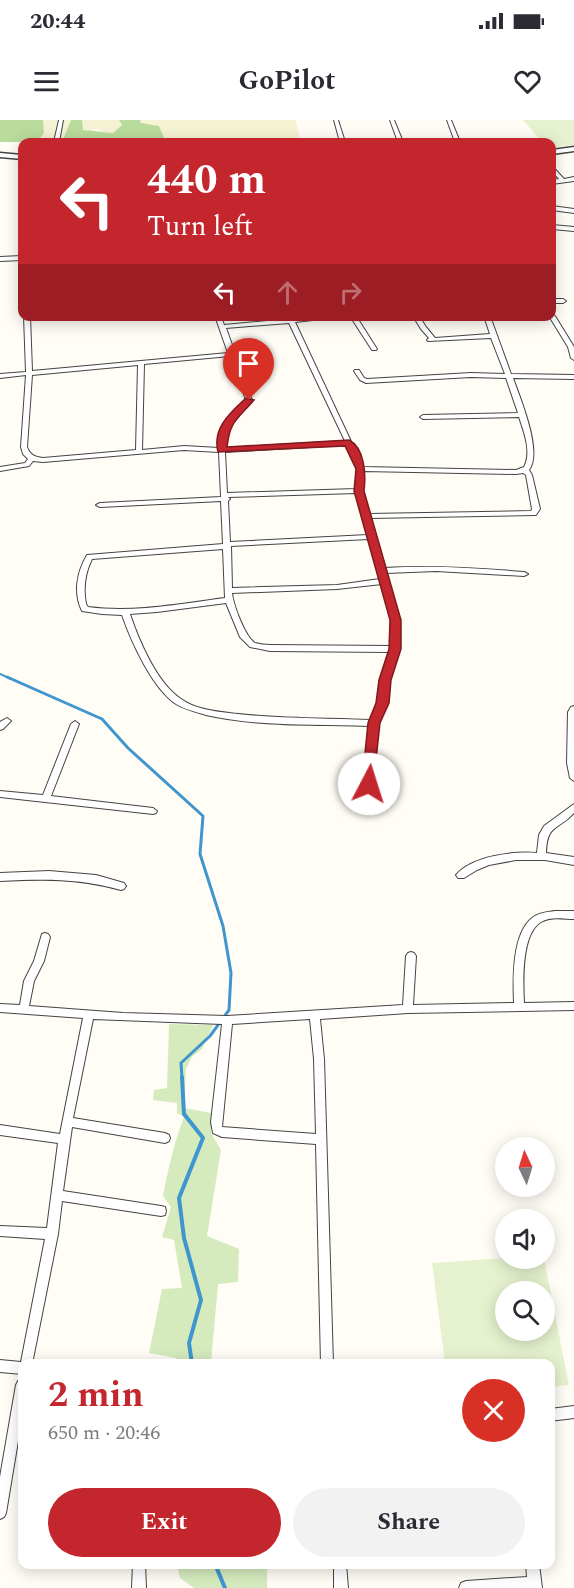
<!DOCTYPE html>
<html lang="en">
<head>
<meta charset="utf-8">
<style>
	body { margin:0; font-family:Spectral,serif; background:#f2f2f3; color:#2b2b33; height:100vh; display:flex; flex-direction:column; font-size:22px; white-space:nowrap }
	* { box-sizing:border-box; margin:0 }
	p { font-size:20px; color:#7c7c81 }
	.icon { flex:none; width:33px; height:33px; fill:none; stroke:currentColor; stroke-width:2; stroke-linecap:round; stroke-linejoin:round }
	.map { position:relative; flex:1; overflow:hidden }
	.panel { position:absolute; left:18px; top:1239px; width:537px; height:210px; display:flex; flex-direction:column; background:#fff; border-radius:12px; box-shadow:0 3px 15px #0003 }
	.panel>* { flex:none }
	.hud { position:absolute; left:18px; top:18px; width:538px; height:183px; border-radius:12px; box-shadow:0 3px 15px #0003; background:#c4262e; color:#fff; overflow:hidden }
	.needle { width:39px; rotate:356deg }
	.tools { position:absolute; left:495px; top:1017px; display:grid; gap:12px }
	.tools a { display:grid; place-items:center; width:60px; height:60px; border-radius:50%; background:#fff; box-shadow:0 3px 15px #0003; font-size:30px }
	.pin { position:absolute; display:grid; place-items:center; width:51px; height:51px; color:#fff; margin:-62px -26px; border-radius:50% 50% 50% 0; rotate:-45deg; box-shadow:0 0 6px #0007 }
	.pin .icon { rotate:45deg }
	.me { position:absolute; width:66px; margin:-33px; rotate:5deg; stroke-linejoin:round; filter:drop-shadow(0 0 4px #0008) }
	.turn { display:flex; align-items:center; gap:21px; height:126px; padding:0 30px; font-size:27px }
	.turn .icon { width:78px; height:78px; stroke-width:2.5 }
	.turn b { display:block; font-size:42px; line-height:51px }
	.lanes { display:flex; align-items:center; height:57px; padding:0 30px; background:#0003; justify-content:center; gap:30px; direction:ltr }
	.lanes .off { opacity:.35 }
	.round { display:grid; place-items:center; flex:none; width:63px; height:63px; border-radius:32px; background:#f2f2f3 }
	.summary { display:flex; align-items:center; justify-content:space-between; height:102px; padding:0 30px }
	h1 { font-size:36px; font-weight:700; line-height:45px; color:#c4262e }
	.primary-button { display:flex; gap:12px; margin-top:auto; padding:12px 30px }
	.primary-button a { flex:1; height:69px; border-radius:36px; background:#c4262e; color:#fff; font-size:24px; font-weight:700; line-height:69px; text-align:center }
	.primary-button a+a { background:#f2f2f3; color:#2b2b33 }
	.status { display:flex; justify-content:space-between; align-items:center; height:42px; padding:0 30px; background:#fff; direction:ltr }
	.status svg { height:16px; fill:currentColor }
	header { display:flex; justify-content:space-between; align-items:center; height:78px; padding:0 30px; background:#fff; font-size:27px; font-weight:700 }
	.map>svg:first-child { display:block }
</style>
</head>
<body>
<div class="status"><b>20:44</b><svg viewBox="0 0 49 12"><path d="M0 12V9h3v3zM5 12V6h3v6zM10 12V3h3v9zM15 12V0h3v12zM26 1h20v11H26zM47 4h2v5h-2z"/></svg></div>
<header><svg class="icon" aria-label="menu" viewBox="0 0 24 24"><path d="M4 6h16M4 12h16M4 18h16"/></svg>GoPilot<svg class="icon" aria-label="heart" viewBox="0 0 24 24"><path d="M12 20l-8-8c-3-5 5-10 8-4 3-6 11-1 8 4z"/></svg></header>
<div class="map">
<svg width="574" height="1468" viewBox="0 0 574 1468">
	<rect width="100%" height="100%" fill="#fffdf5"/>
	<!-- farmland -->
	<g fill="#f6f3d4">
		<polygon points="43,0 71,0 62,22 37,22 44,13"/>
		<polygon points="82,0 119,0 122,5 113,13 104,13 99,9 82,10"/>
		<polygon points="140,0 296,0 300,22 170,22 141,3"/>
	</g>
	<!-- green -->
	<g fill="#d5ebbd">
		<path d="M169,904L213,905L202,929L192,937L186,949L184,988L211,993V1013L221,1030L207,1116L239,1129L238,1162L218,1164L211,1243H176V1238L149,1233L162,1169L182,1168L174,1120L162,1117L171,1087L163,1076C168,1049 174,1023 184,997L177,993V983L153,980L154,970L167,968Z"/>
		<polygon points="177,1445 267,1445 267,1468 194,1468 180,1458"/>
	</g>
	<!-- forest -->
	<g fill="#b9dc9c">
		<polygon points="0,0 43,0 44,13 37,22 0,22"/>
		<path d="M71,0H82L83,10C94,10 102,13 113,13L122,5L119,0H140L141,3L159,6L164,18L170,22H221H62Z"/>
	</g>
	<!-- pitch -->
	<g fill="#e6f2cf" fill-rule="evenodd">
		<polygon points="523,0 574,0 574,25 552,27 552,22 542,22"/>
		<path d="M506,1138L544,1139L569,1265L551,1267L550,1244L445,1243L432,1143ZM506,1172H544V1210H506Z"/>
	</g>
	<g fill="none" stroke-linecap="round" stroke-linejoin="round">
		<!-- stream-far2 -->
		<polyline stroke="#3f96cf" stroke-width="2" points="0,554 11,559"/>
		<!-- stream-far1 -->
		<polyline stroke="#3f96cf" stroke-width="3" points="7,557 102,599 128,628 203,696 200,734 223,806 231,853 229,890 210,916 181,943 182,958"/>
		<!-- stream -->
		<g stroke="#3f96cf" stroke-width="4">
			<polyline points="182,957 184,994 203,1018 179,1078 184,1118 201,1180 189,1223 192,1244"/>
			<polyline points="215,1444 225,1468"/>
		</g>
		<defs>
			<g id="minor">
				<polygon points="59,0 63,0 59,22 54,22"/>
				<polygon points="334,0 338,0 345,22 340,22"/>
				<polygon points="390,0 394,0 403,22 398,22"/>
				<polygon points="447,0 451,0 460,22 455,22"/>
				<polygon points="552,46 564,59 574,57 574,61 552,64 552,60 559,59 552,51"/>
				<polygon points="552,86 574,89 574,93 552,90"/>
				<polygon points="552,105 574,107 574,111 552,109"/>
				<polygon points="22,136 22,140 0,141 0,137"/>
				<polygon points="552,179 563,179 566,181 563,183 552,183"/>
				<polygon points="552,194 555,196 574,227 574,240 571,238 568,227 549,196 552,196"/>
				<path d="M24,196H30L32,251L228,233L215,196H221L224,205L288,199L286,196H292L293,199L319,196H348L295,202L363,347L516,350L524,347C532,332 524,312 519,297L423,299L420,297L423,295L518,293L506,258L471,257L366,263L360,260L354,251L355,250H359L364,258L367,259L471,253L505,254L491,218L428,221L427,220L429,218L421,209L413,196H419L426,207L435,218L490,214L484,196H490L511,254L574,255V259L513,258C520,278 543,332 529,350L532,355L540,389L536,395L370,398L385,448C431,445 478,448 524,452L528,454L524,456L436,451L386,453L400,500L399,529L389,560L386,583L378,603L372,666H366L365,664L370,606C315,604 259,607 206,595C196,592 184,589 176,584C152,568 131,521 122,495L102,494L82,491C73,473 77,452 87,435L223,424L221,381L100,387L96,385L100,383L221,377L219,332L184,330L43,342L33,341L29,346L0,351V347L25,343L28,339L23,334L21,327L26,255L0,258V254L26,252ZM289,203L345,321L226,328L230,306L252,280L226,208ZM230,236L246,280L224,306L219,328L184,326L142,330L144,244ZM138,245L136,330L43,338C35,337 30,335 27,327L32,255ZM346,325L358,349L356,369L227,373L225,332ZM364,351L516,354L523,353L526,355L532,389L531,391L369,394L362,371ZM356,373L368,415L230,422L228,381L230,379L228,377ZM369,419L380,459L337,465L232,468L231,426ZM223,429L225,478C179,484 134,493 88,487L86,484C83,468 85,453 92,439ZM382,464L392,500L391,526L270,525C266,525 259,524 255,523C245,517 233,484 232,473L337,469ZM226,483L240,517L250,527L270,531L390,532L381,560L378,583L371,600C324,598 276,599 229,593C213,591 195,589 181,579C157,563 139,521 130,494L157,492Z"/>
				<polygon points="117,196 124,196 124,197 121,199"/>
				<polygon points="350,196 356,196 377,229 376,230 372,230"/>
				<polygon points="574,586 574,661 570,658 567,643 568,592 571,587"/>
				<polygon points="7,598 11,601 3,609 0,610 0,602"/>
				<polygon points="75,601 79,604 51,676 153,688 157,691 156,693 153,694 0,677 0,671 43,675 71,604"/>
				<path d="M574,684V693C557,711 547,704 546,733L574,737V745L545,740H516L489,745L477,750L464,758H458L456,755C472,736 513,731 537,733L539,715L544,706Z"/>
				<path d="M49,751L96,755L124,763L126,766L124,769L121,770C78,758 44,759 0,761V753Z"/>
				<path d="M555,791H574V799C564,799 550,796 541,802C521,814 523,862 524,883L574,882V890L408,893L320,899L324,939L333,1244H321L316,1024L222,1017L213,1013L211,1002L222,904L93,899L73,998L165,1013L169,1015L170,1018L169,1021L165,1023L72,1007L63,1071L161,1086L165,1087L166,1091L165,1095L161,1096L62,1081L58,1114L32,1244H22V1254L0,1252V1240L21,1242L45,1119L0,1116V1106L47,1108L58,1023L0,1015V1005L60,1014L83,898L0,892V884L20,885L24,861L34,841L42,814L45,813L48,814L50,817L44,841L34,861L29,886L123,893L227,896L403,885L406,836L408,833L411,832L414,833L416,836L413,885L514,883C513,859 512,814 532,798C538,793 547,792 555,791ZM310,899L314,939L316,1014L222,1007L232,904Z"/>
				<polygon points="22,1259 22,1297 6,1393 4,1397 0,1399 0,1357 16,1265 18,1261"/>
				<polygon points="574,1286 574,1298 550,1301 550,1289"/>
				<polygon points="133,1444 145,1444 146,1468 132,1468"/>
				<polygon points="334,1444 346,1444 348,1468 334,1468"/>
				<polygon points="526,1444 539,1444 542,1468 459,1468 461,1463 466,1461 527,1457"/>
			</g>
			<g id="tertiary">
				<polygon points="574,27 574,31 552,34 552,30"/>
				<polygon points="0,33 22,35 22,39 0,37"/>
			</g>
		</defs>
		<!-- minor casing -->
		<use href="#minor" stroke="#444" stroke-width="2"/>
		<!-- tertiary casing -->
		<use href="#tertiary" stroke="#444" stroke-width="3"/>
		<!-- minor -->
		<use href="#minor" fill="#fff" fill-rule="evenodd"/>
		<!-- tertiary -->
		<use href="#tertiary" fill="#fff" fill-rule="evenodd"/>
	</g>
	<!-- route -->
	<path fill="#c4262e" stroke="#7f191e" stroke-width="1.5" d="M246,278L254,280C238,299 230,300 227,327L349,320C365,328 366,355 364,371L401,500V529L391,560L389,583L380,603L373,667H364L362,664L368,603L376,583L379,560L389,529L390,500L354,371L356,349L345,326L218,332C212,308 230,293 246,278Z"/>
</svg>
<div class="tools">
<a><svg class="needle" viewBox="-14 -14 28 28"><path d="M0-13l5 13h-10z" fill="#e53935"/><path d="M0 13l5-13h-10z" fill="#7c7c81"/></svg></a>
<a><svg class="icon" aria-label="sound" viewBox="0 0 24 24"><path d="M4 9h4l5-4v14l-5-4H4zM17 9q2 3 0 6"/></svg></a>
<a><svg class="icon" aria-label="search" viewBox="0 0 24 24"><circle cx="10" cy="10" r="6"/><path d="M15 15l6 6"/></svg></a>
</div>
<div class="pin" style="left:249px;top:280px;background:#d93025"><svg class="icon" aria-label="arrive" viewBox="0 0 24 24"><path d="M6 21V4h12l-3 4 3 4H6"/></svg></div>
<svg class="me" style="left:369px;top:664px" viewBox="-20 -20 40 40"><circle r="19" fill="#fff"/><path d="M0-13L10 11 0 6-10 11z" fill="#c4262e"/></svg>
<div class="hud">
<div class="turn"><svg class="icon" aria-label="left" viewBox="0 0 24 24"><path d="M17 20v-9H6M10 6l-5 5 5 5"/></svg><div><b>440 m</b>Turn left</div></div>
<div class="lanes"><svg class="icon" aria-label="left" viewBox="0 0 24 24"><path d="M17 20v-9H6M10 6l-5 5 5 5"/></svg><svg class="icon off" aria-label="ahead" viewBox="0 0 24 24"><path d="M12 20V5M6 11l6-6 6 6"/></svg><svg class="icon off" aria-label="right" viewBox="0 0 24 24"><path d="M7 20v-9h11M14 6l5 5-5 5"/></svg></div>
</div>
<section class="panel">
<div class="summary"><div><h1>2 min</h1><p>650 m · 20:46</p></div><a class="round" style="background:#d93025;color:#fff"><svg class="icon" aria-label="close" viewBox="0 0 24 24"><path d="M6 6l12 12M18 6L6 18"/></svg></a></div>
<div class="primary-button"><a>Exit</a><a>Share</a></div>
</section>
</div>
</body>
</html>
